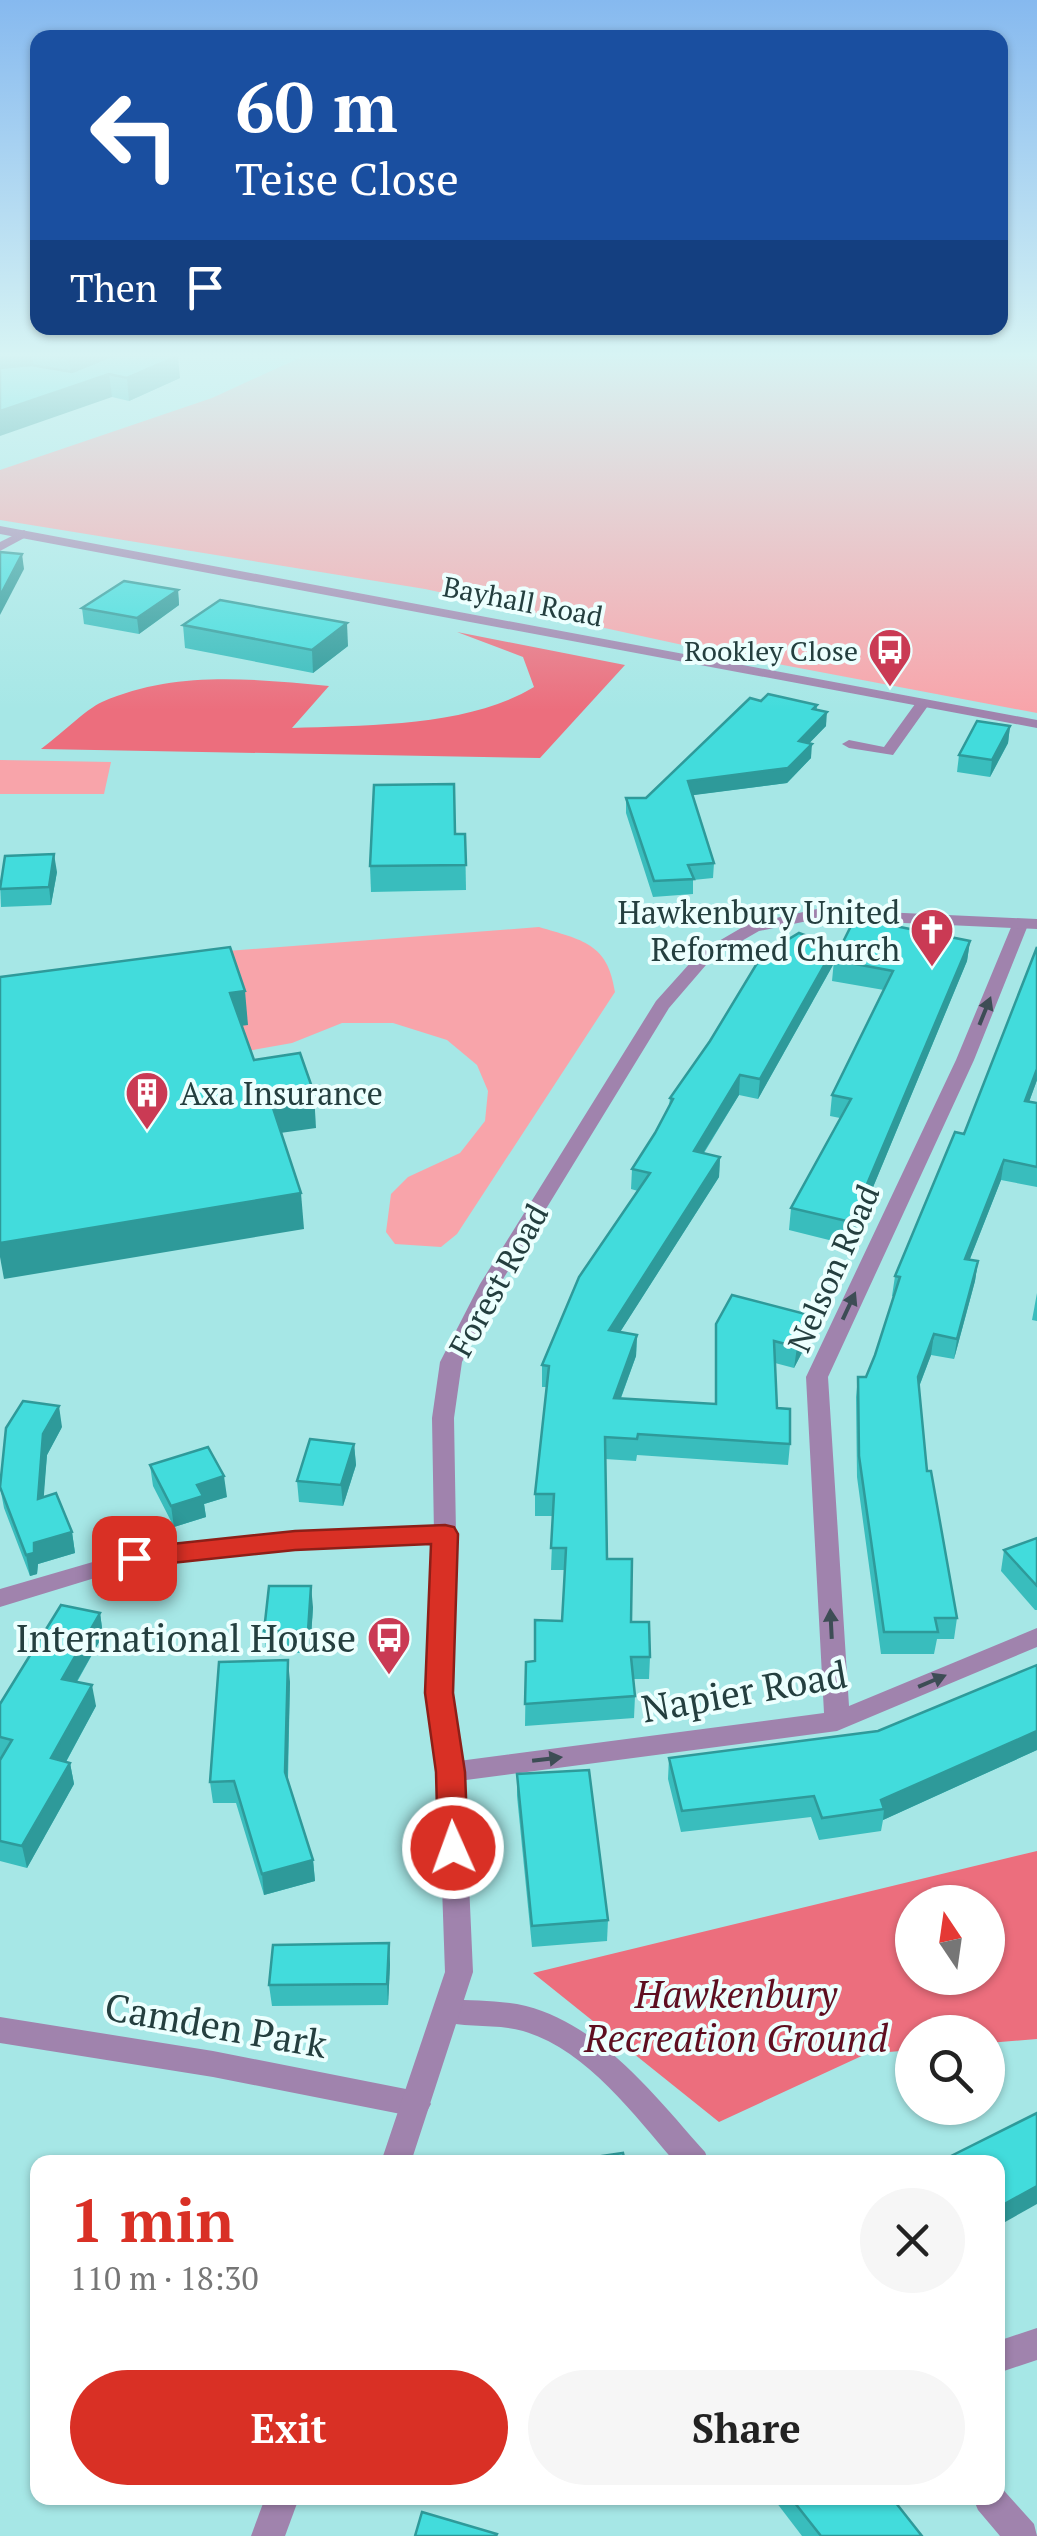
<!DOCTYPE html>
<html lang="en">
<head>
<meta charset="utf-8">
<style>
	body { margin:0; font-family:"PT Serif",serif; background:#f6f6f6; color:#222; height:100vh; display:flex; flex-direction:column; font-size:38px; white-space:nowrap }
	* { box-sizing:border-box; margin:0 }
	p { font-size:32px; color:#767676 }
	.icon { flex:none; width:55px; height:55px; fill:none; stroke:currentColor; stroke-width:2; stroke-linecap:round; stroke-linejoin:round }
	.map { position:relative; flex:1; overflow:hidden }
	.drawer { position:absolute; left:30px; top:2155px; width:975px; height:350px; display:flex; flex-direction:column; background:#fff; border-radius:20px; box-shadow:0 2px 8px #0004 }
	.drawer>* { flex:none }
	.banner { position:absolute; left:30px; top:30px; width:978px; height:305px; border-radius:20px; box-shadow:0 2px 8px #0004; background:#1a4fa0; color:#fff; overflow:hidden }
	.needle { width:65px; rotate:347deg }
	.tools { position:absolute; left:895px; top:1885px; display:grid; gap:20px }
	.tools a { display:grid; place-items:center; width:110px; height:110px; border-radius:50%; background:#fff; box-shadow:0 2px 8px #0004; font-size:50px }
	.pin { position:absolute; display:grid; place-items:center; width:85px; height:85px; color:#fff; margin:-42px; border-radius:20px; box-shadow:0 5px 15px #0006 }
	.me { position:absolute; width:110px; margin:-55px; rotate:358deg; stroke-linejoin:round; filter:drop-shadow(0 0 8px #0008) }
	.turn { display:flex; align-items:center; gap:35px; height:210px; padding:0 40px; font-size:45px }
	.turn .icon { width:130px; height:130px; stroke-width:2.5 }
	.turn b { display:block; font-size:70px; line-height:85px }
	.then { display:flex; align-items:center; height:95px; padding:0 40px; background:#0003; gap:20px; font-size:38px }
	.round { display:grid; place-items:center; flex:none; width:105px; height:105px; border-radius:52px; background:#f6f6f6 }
	.summary { display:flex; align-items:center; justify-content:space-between; height:170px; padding:0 40px }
	h1 { font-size:60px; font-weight:600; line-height:75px; color:#d93025 }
	.primary-button { display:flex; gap:20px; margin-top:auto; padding:20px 40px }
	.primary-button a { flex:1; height:115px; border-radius:60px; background:#d93025; color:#fff; font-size:40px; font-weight:600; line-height:115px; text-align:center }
	.primary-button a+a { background:#f6f6f6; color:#222 }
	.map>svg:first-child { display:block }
</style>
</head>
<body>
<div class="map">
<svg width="1037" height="2536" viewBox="0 0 1037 2536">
	<rect width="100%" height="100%" fill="#a6e7e6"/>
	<!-- green -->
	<g fill="#f8a4aa">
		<polygon points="306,355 1037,355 1037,713 715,652 425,589 0,520 0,470 212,398"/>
		<polygon points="0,760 111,762 104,794 0,794"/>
		<path d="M539,927C582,940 608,943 615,992L457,1234L441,1247L395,1244L386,1232L391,1194L408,1177L460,1153L485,1121L488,1091L477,1065L447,1040L393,1023H342L292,1043L242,1052L202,953Z"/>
	</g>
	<!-- forest -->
	<g fill="#ec6e7d" fill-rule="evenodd">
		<path d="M457,632L625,665L540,758L41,749C58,737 86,709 102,702C175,670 253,679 329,686L292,728C368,725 468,727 534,687L523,657Z"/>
		<path d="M1037,1851V2039L988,2043V2032H912V2050L866,2054L719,2122L533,1973ZM912,1902H988V1978H912Z"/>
	</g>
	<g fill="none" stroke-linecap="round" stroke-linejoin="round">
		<!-- minor -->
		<g fill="#a083ad" fill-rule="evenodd">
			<polygon points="24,530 30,534 28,536 0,551 0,542"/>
			<polygon points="923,699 930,703 893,755 849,748 842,744 849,740 884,747 918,700"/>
			<polygon points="1020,920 1028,925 974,1060 828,1377 849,1706 1037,1628 1037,1647 837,1731 451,1782 442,1779 438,1772 442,1765 451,1762 824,1713 806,1377 956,1060 1012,925"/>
			<polygon points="445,1526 453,1528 456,1534 453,1540 182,1558 134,1566 0,1607 0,1589 134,1550 182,1542"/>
			<path d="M448,1999C474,2001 500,2000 526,2006C602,2026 655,2096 705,2152L709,2162H675C634,2115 586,2049 523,2031C495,2023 465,2029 438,2020L434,2011L438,2002Z"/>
			<polygon points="0,2017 213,2051 416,2091 426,2095 431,2104 426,2113 416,2117 213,2077 0,2043"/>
			<polygon points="1037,2328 1037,2360 998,2373 998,2341"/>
			<polygon points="998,2484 1034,2524 1037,2536 1000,2536 978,2510 973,2498 998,2498"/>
		</g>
		<!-- tertiary -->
		<g fill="#a083ad" fill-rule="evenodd">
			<polygon points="0,526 1037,720 1037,728 0,534"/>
			<polygon points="817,909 1037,919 1037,929 817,919 759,931 712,958 669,1008 500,1284 462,1362 454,1418 456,1534 451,1693 464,1772 473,1972 411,2162 381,2162 445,1972 438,1772 427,1693 434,1534 432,1418 440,1362 480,1284 656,1001 700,952 748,924"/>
			<polygon points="265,2498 299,2498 285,2536 251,2536"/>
		</g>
	</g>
	<!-- wall -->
	<g fill="#39bdbd">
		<polygon points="0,355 110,355 111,357 180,378 129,401 112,397"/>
		<polygon points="178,590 179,605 139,634 84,624 82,608"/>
		<polygon points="183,625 348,646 313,673 185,648"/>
		<polygon points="761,701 817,705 817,710 826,726 809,743 811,758 787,783 692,795 714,863 713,878 693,880 693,894 653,897 626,813 626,798 646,798"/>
		<polygon points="1010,726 1008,743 990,777 957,772 959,755"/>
		<polygon points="455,834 465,834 466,890 371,892 370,866"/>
		<polygon points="57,872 51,905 1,907 0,882"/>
		<polygon points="970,941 967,961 849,1245 789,1230 791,1208 840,1118 830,1116 832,1095 884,990 832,981 834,960"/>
		<polygon points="1037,947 1037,1080 1029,1102 1037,1103 1037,1187 1001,1180 970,1259 978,1261 975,1281 954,1359 931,1355 919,1387 927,1471 957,1618 954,1639 937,1639 934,1654 881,1654 857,1477 856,1397 858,1377 866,1377 875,1355 894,1297 892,1296 895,1276 964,1134"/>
		<polygon points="833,965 758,1099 739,1095 704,1153 720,1157 719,1177 620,1332 637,1335 636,1356 621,1398 715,1404 716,1324 813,1316 810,1337 794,1368 775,1363 777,1408 790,1444 788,1465 637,1455 636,1461 605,1459 607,1559 631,1622 650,1657 649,1679 633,1679 635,1696 634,1718 525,1726 526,1662 535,1661 562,1621 565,1570 551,1570 553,1516 535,1516 535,1494 547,1387 542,1387 542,1365 638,1191 631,1189 632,1169 655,1133 669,1106 670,1098"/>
		<polygon points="1037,1293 1037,1321 1032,1320"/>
		<polygon points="62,1427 47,1455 43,1497 72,1532 75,1553 38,1564 37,1574 30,1576 4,1508 0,1487"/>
		<polygon points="354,1444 356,1465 343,1506 299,1502 297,1481"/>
		<polygon points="150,1465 227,1497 204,1504 206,1517 174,1527 153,1486"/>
		<polygon points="1037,1538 1037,1610 1035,1610 1001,1571 1004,1550"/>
		<polygon points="313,1607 310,1653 266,1653 264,1631"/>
		<polygon points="100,1613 103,1635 77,1682 96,1706 66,1762 70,1763 74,1784 27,1868 0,1861 0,1760 2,1758 0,1758 0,1704"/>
		<polygon points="1037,1665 1037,1750 883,1820 881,1831 819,1840 811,1817 681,1832 668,1779 669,1758 878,1731"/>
		<polygon points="290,1682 288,1780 313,1860 315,1881 264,1895 236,1803 213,1803 210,1782"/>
		<polygon points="517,1774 608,1920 607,1941 532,1947 517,1796"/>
		<polygon points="389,1943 390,1965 388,2005 272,2006 269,1985"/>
		<polygon points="773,2498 892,2498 922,2536 802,2536"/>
	</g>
	<!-- shaded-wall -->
	<g fill="#2e9a9a">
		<polygon points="0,355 32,355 35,374 0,377"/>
		<polygon points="80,355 110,355 112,367 72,381 69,359"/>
		<polygon points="178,356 180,378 129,401 127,378"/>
		<polygon points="109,374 112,397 0,436 0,411"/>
		<polygon points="22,554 24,569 0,615 0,596"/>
		<polygon points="178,590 179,605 139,634 137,618"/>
		<polygon points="347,623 348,646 313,673 312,650"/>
		<polygon points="827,712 826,726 798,755 799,741"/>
		<polygon points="1010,726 1008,743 990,777 992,760"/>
		<polygon points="812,744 811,758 787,783 687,796 688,781"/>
		<polygon points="54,854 57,872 51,905 49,887"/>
		<polygon points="970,941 967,961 849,1245 851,1222"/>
		<polygon points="835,946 833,965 758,1099 760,1079"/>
		<polygon points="245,991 248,1025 233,1027 230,993"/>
		<polygon points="1037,1069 1037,1080 1022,1121 1025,1101"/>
		<polygon points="740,1075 739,1095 692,1171 694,1151"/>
		<polygon points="314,1093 316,1128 273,1134 270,1099"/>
		<polygon points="720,1157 719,1177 608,1351 609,1330"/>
		<polygon points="1004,1160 1001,1180 962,1279 965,1259"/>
		<polygon points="301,1193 304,1229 4,1279 0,1257 0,1243"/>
		<polygon points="978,1261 975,1281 954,1359 957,1339"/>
		<polygon points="813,1316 810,1337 794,1368 797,1347"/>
		<polygon points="934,1334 931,1355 915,1397 918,1377"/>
		<polygon points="637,1335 636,1356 613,1419 614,1398"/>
		<polygon points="59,1406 62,1427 47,1455 42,1520 38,1499 43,1434"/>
		<polygon points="354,1444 356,1465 343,1506 341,1485"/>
		<polygon points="224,1476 227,1497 204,1504 206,1517 174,1527 171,1506 197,1485"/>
		<polygon points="72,1532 75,1553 38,1564 37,1574 30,1576 26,1555 34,1543"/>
		<polygon points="311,1586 313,1607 310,1653 308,1631"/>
		<polygon points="100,1613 103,1635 66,1700 62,1679"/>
		<polygon points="288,1660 290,1682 287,1794 285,1772"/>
		<polygon points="92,1685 96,1706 56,1780 51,1758"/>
		<polygon points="1037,1731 1037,1750 883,1820 884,1809 881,1800"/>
		<polygon points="70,1763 74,1784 27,1868 22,1846"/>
		<polygon points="313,1860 315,1881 264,1895 262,1874"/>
		<polygon points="389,1943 390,1965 388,2005 387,1984"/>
		<polygon points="1037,2186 1037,2204 998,2226 999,2207"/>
	</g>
	<!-- building -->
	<g fill="#42dcdc" stroke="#2e9a9a" stroke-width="2.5">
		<polygon points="48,355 80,355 69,359"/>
		<polygon points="114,355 178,356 127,378 109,374 0,411 0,368 31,365 72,372"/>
		<polygon points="0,552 22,554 0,596"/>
		<polygon points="124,581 178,590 137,618 82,608"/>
		<polygon points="220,600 347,623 312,650 183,625"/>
		<polygon points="768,694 817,705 813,709 827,712 799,741 812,744 788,768 688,781 714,863 688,865 694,879 654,881 626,798 646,798 750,698 761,701"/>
		<polygon points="977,721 1010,726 992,760 959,755"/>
		<polygon points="454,784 455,834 465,834 466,865 370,866 374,785"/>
		<polygon points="54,854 49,887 0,889 5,856"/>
		<polygon points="855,918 970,941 851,1222 791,1208 851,1099 832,1095 893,971 834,960"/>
		<polygon points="799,933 835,946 760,1079 740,1075 694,1151 720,1157 609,1330 637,1335 614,1398 716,1404 716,1324 732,1295 813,1316 797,1347 774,1341 777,1408 790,1409 790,1444 638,1434 637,1439 605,1437 607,1559 632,1559 631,1622 649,1622 650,1657 631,1657 635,1696 525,1704 526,1662 535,1661 535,1620 562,1621 564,1586 566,1548 551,1548 554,1494 535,1494 549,1366 542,1365 579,1277 650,1173 632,1169 655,1133 673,1099 670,1098 710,1041 756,965 764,954"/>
		<polygon points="230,947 245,991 230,993 254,1060 300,1053 314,1093 270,1099 301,1193 0,1243 0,977"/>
		<polygon points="1037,947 1037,1069 1025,1101 1037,1103 1037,1167 1004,1160 965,1259 978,1261 957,1339 934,1334 918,1377 927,1471 931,1471 957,1618 935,1618 938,1632 884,1632 859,1456 858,1377 866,1377 875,1355 900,1277 895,1276 955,1132 964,1134"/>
		<polygon points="23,1401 59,1406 43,1434 38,1499 56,1493 72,1532 34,1543 34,1553 26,1555 0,1487 6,1428"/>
		<polygon points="310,1439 354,1444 341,1485 297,1481"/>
		<polygon points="208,1447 224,1476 197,1485 203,1496 171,1506 150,1465"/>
		<polygon points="1037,1538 1037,1586 1004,1550"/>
		<polygon points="269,1586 311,1586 308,1631 264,1631"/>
		<polygon points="61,1605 100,1613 62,1679 92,1685 51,1758 70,1763 22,1846 0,1841 0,1760 12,1740 0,1737 0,1704"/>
		<polygon points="288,1660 285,1772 313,1860 262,1874 234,1781 210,1782 219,1662"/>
		<polygon points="1037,1665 1037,1731 881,1800 884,1809 822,1818 814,1796 682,1811 669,1758 878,1731"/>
		<polygon points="589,1770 608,1920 532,1926 517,1774"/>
		<polygon points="389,1943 387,1984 269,1985 273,1945"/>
		<polygon points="1037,2113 1037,2186 999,2207 998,2205 998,2162 939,2162"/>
		<polygon points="623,2153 625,2162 561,2162"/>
		<polygon points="791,2498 892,2498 922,2536 821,2536"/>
		<polygon points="422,2512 497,2534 496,2536 415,2536"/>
	</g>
	<!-- one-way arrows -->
	<defs><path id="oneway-solid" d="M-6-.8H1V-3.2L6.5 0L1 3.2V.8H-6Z" transform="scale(2.5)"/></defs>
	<g fill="#3d4d55">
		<use href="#oneway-solid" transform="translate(985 1011) rotate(-68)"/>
		<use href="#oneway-solid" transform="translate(849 1306) rotate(-65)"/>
		<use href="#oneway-solid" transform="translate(831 1624) rotate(-93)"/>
		<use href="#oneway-solid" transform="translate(932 1681) rotate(-23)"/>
		<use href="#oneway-solid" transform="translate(547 1759) rotate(-7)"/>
	</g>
	<!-- sky -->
	<linearGradient id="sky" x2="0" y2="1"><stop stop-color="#86b9ef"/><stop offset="0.5" stop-color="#d7f4f4"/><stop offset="1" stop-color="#d7f4f4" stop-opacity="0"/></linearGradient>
	<rect width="1037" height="710" fill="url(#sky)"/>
	<!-- route -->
	<polygon fill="#d93025" stroke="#8d1f18" stroke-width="2.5" points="445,1525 454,1527 458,1534 453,1693 465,1772 468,1848 464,1857 453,1860 443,1857 438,1848 436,1772 425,1693 431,1544 295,1550 134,1567 124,1564 120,1558 124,1551 134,1548 295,1531"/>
	<!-- icons -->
	<defs>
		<symbol id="bus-pin" viewBox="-11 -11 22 30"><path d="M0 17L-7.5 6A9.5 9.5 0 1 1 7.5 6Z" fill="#ca3a54" stroke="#ecfffe"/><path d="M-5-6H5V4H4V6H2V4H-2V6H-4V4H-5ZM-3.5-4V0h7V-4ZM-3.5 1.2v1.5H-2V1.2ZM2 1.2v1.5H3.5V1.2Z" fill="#fff"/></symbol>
		<symbol id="church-pin" viewBox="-11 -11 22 30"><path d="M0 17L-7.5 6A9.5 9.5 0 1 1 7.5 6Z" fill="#ca3a54" stroke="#ecfffe"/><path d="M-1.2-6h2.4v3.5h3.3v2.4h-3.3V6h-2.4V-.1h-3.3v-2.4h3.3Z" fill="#fff"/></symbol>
		<symbol id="building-pin" viewBox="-11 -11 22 30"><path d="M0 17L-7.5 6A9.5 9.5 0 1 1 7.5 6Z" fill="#ca3a54" stroke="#ecfffe"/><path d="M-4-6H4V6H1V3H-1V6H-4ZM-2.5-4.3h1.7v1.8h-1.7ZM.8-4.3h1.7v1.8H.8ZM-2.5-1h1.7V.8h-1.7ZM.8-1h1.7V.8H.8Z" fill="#fff"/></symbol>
	</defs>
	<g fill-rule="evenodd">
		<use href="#bus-pin" x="865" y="625" width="50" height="68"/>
		<use href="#church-pin" x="907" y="905" width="50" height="68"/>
		<use href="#building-pin" x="122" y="1068" width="50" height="68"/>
		<use href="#bus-pin" x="364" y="1613" width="50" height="68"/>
	</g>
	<g text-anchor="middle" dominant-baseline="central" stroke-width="8" stroke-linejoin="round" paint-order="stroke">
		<!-- far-street labels -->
		<g font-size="28" fill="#243f3f" stroke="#ecfffe">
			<text transform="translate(523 601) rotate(11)">Bayhall Road</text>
		</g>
		<!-- far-poi labels -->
		<g font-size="28" fill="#243f3f" stroke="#ecfffe" text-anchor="end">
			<text x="858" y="650">Rookley Close</text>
		</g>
		<!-- poi labels -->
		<g font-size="32" fill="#243f3f" stroke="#ecfffe" text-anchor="end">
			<text x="900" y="912">Hawkenbury United<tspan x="900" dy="37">Reformed Church</tspan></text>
			<text x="180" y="1093" text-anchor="start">Axa Insurance</text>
		</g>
		<!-- street labels -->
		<g font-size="32" fill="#243f3f" stroke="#ecfffe">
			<text transform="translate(833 1268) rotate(-66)">Nelson Road</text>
			<text transform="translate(498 1280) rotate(-61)">Forest Road</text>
		</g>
		<!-- near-poi labels -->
		<g font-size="38" fill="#243f3f" stroke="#ecfffe" text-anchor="end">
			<text x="356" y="1638">International House</text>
		</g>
		<!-- near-street labels -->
		<g font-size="38" fill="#243f3f" stroke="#ecfffe">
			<text transform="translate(744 1691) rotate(-10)">Napier Road</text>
			<text transform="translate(216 2025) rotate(10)">Camden Park</text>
		</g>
		<!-- near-park labels -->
		<g font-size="38" font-style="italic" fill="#5e0e20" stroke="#ecfffe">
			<text x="736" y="1994">Hawkenbury<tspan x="736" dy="44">Recreation Ground</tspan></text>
		</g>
	</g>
</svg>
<div class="tools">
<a><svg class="needle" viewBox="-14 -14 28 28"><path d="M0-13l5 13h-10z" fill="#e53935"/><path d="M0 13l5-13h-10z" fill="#767676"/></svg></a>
<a><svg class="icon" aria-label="search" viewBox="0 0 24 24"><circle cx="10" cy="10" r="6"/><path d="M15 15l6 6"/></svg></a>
</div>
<div class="pin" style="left:134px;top:1558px;background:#d93025"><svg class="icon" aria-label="arrive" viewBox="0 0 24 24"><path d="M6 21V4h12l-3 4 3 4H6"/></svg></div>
<svg class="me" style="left:453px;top:1848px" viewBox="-20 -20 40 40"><circle r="17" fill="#d93025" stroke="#fff" stroke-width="3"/><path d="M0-11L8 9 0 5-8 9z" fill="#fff"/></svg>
<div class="banner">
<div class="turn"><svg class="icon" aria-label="left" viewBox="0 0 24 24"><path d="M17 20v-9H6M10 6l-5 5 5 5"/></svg><div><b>60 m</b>Teise Close</div></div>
<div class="then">Then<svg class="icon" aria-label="arrive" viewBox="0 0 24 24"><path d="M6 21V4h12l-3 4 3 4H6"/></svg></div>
</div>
<section class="drawer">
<div class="summary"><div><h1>1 min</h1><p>110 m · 18:30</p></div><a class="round"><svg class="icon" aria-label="close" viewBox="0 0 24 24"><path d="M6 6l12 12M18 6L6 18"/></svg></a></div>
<div class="primary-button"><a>Exit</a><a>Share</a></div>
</section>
</div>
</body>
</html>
